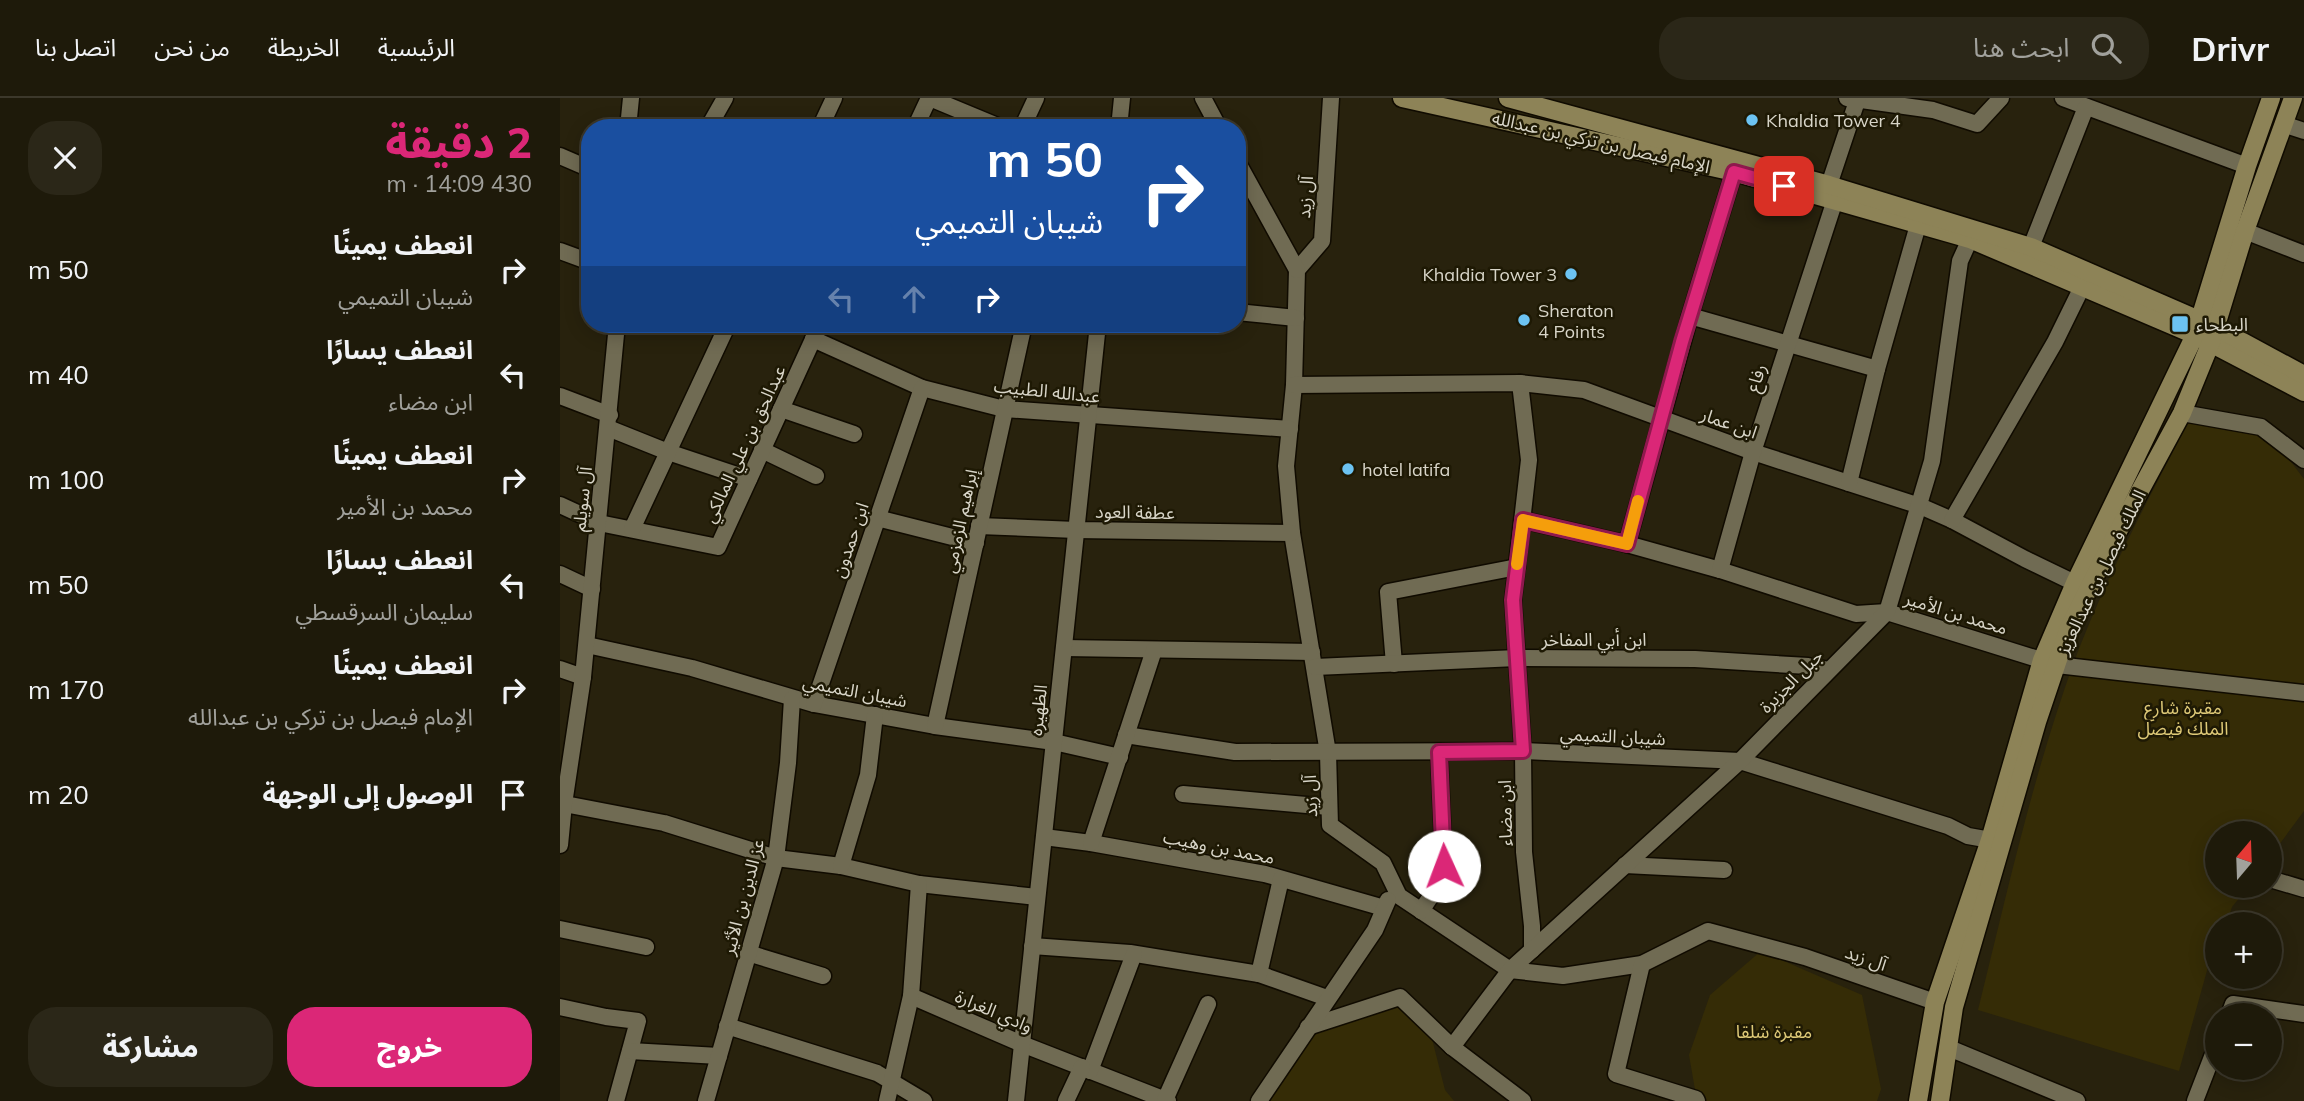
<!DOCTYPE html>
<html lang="ar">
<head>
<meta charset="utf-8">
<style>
	body { margin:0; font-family:Mulish,"Noto Sans Arabic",sans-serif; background:#2b2718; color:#f1f3f6; direction:rtl; height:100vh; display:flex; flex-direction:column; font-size:26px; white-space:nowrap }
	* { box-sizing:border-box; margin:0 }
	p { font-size:23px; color:#a1a19c }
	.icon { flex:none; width:38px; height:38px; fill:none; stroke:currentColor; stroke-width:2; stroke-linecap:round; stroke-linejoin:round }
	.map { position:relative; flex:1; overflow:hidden; direction:ltr }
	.sheet { display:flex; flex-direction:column; background:#1e1a0a; width:560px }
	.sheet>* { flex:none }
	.hud { position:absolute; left:21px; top:21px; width:665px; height:214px; border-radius:28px; box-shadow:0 4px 18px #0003,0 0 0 2px #3c382b; direction:rtl; background:#1a4fa0; color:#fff; overflow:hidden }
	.needle { width:46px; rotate:19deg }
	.controls { position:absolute; left:1645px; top:723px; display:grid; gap:14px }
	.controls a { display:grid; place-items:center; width:77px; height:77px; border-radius:50%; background:#1e1a0a; box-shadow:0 4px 18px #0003,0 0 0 2px #3c382b; font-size:35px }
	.pin { position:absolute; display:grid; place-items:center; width:60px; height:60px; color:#fff; margin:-30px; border-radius:14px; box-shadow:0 4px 10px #0006 }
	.me { position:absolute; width:77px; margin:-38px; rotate:358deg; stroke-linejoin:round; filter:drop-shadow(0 0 5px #0008) }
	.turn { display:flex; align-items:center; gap:24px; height:147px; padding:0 28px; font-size:32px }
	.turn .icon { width:91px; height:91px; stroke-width:2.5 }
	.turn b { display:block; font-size:49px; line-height:60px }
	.lanes { display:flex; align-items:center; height:66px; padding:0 28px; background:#0003; justify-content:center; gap:35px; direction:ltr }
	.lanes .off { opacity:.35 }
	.round { display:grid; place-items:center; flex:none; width:74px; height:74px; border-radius:28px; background:#2b2718 }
	.headline { display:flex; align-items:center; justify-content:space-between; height:119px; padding:0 28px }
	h1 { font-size:42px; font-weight:800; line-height:52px; color:#db2777 }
	.action { display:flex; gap:14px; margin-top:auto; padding:14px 28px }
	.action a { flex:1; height:80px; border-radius:28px; background:#db2777; color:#fff; font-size:28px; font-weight:800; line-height:80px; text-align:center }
	.action a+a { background:#2b2718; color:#f1f3f6 }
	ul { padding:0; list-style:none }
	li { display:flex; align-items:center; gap:21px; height:105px; padding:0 28px }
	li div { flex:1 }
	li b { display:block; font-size:26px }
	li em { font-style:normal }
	header { display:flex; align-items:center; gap:42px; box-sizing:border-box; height:98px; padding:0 35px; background:#1e1a0a; border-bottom:2px solid #3c382b }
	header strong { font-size:33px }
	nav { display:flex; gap:38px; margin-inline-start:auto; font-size:24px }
	.search { width:490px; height:63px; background:#2b2718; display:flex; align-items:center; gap:18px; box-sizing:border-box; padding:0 24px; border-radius:28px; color:#a1a19c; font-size:26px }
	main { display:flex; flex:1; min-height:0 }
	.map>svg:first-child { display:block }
</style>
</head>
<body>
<header>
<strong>Drivr</strong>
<div class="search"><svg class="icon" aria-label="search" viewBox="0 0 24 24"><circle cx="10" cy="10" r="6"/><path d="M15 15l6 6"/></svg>ابحث هنا</div>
<nav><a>الرئيسية</a><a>الخريطة</a><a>من نحن</a><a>اتصل بنا</a></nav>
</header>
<main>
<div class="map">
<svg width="1744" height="1003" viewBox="0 0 1744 1003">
	<rect width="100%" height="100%" fill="#28220d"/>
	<!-- green -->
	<g fill="#352c06">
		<path d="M1633,315L1708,334L1744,381V713L1710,759V735H1657V788H1689L1672,809L1666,826H1657V847L1648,869L1619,973L1418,912C1447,795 1473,677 1514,564C1546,478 1591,397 1633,315Z"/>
		<polygon points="1201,853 1302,897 1321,991 1317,1003 1137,1003 1129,957 1150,897"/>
		<polygon points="831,904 871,937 885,992 894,1003 709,1003 740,959 738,949 763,926"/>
	</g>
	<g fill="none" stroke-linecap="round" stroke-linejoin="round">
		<defs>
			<g id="street">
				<polyline points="370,0 442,30"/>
				<polyline points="643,0 659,30"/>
				<polyline points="771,0 762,143 737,172 734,287 726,368 732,435 768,655 770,727 823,765 839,798 950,872 1003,878 1082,866 1148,833 1245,859 1375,904"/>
				<polyline points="1287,0 1373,12 1417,26 1441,0"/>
				<polyline points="1503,0 1687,68"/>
				<polyline points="1723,26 1744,33"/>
				<polyline points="68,30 71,0"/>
				<polyline points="148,30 165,0"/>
				<polyline points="260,30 274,0"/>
				<polyline points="355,30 369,0"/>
				<polyline points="462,30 476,0"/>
				<polyline points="559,30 562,0"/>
				<polyline points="0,58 30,71"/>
				<polyline points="677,63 737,172"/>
				<polyline points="1269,87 1298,0"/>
				<polyline points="1685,133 1744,156"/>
				<polyline points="1471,149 1526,9"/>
				<polyline points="0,153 30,164"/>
				<polyline points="677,214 736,220"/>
				<polyline points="1130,218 1317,271"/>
				<polyline points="253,241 362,290 444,311 730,331"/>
				<polyline points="960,285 969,362 953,502 963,653 964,754 972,828 972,852"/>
				<polyline points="734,287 960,285 1024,292 1193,354 1360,408 1392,422 1465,461 1525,490"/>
				<polyline points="0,298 50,317"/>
				<polyline points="221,311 294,336"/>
				<polyline points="1622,315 1701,329 1744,362"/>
				<polyline points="48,330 108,354 189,381"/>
				<polyline points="202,352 256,378"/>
				<polyline points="1289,385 1317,271 1358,127"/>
				<polyline points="0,407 39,425 158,449 260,226"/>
				<polyline points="317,420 416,445"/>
				<polyline points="963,422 1067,446 1160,472 1296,516 1327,514 1497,567 1744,595"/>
				<polyline points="1392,422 1495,244 1522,189"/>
				<polyline points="419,428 516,432 732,435"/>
				<polyline points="72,431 168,226"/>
				<polyline points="1067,446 1130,218 1174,74"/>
				<polyline points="1160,472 1193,354 1275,102"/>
				<polyline points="0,476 32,491"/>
				<polyline points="27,547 132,570 254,606 375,628 494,644 560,659"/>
				<polyline points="504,550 752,554"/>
				<polyline points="834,566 828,494 957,469"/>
				<polyline points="755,569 957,560 1135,561 1248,568 1269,572"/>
				<polyline points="0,571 23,579"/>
				<polyline points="254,606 362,290"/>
				<polyline points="375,628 464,226"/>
				<polyline points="566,637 675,654 963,653 1180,663 1388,728 1408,738 1442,744"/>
				<polyline points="623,696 769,709"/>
				<polyline points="0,705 104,725 216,760 281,768 359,786 477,799"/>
				<polyline points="484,739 531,745 705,776 824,810"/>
				<polyline points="531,745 594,552"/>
				<polyline points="0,747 4,706 23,579 57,226"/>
				<polyline points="1065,767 1164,772"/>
				<polyline points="281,768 308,677 315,617"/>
				<polyline points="1710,781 1744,791"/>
				<polyline points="359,786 351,898 462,946 608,1003"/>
				<polyline points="861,813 877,789 884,768 879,654"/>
				<polyline points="0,831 86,849"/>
				<polyline points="472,848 570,855 699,876 767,900"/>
				<polyline points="188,855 263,878"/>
				<polyline points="1082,866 1056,976 1136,1001 1137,1003"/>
				<polyline points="699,876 721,781"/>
				<polyline points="0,909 46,919 78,923 56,1003"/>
				<polyline points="1669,917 1673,906 1744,916"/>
				<polyline points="167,928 317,975 364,1003"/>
				<polyline points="748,929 840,899 892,949 963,1003"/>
				<polyline points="892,949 950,872 1180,663 1327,514 1372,363 1400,163 1410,141"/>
				<polyline points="1389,950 1517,1003"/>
				<polyline points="70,953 159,958"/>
				<polyline points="530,973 574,856"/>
				<polyline points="605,1002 648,906"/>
				<polyline points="146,1003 216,760 228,665 232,601"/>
				<polyline points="327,1003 351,898"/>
				<polyline points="456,1003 538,226"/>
				<polyline points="506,1003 522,969"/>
				<polyline points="699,1003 815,832 828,802"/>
				<polyline points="1635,1003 1657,946"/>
			</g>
			<g id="secondary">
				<polyline points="842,0 1174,74 1410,141 1635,237 1744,294"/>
				<polyline points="948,0 1269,87 1471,149 1655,229 1744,277"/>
				<polyline points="1358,1003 1375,904 1430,742 1482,562 1515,485 1635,237 1687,68 1711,0"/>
				<polyline points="1380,1003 1394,909 1477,624 1508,532 1549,450 1622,315 1651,244 1685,133 1733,0"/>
			</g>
		</defs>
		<!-- street casing -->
		<use href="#street" stroke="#100b00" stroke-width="19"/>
		<!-- secondary casing -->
		<use href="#secondary" stroke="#100b00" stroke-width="21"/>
		<!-- street -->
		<use href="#street" stroke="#706b53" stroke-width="16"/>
		<!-- secondary -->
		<use href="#secondary" stroke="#8d8357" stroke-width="18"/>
	</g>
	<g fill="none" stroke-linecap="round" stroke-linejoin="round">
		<defs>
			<polyline id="route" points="884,768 879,654 963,653 953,502 963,422 1067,446 1122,244 1174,74 1224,88"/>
		</defs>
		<!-- route casing -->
		<use href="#route" stroke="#8e194d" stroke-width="18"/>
		<!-- route -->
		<use href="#route" stroke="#db2777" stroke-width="12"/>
		<!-- slow -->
		<polyline stroke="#f59e0b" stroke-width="12" points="957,466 963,422 1067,446 1078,403"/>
	</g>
	<!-- markers -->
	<g fill="#6cc3f2" stroke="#1e1904" stroke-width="2.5">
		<circle cx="1192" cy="22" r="7"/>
		<circle cx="1011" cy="176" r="7"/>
		<circle cx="964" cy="222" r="7"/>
		<rect x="1611" y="217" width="18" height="18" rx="3.5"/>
		<circle cx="788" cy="371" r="7"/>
	</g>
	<g text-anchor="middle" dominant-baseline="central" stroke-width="5" stroke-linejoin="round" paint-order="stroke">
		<!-- poi labels -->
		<g font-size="18" fill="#d8d5c8" stroke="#1e1904" text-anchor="start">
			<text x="1206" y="22">Khaldia Tower 4</text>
			<text x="997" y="176" text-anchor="end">Khaldia Tower 3</text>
			<text x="978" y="212">Sheraton<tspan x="978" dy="21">4 Points</tspan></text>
			<text x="1636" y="226">البطحاء</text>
			<text x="802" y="371">hotel latifa</text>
		</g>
		<!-- street labels -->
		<g font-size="18" fill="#d8d5c8" stroke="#1e1904">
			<text transform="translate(1041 44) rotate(13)">الإمام فيصل بن تركي بن عبدالله</text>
			<text transform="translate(745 99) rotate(-86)">آل زيد</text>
			<text transform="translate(1196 280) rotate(-72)">رفاع</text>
			<text transform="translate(487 293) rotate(6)">عبدالله الطبيب</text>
			<text transform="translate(1169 325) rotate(20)">ابن عمار</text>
			<text transform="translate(184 346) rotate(-65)">عبدالحق بن علي المالكي</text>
			<text transform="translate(22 401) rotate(-84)">آل سويلم</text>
			<text transform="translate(575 414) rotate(1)">عطفة العود</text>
			<text transform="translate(400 423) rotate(-78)">إبراهيم الزمزمي</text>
			<text transform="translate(290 442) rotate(-71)">ابن حمدون</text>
			<text transform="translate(1541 474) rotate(-64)">الملك فيصل بن عبدالعزيز</text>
			<text transform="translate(1396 515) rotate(17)">محمد بن الأمير</text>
			<text x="1034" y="541">ابن أبي المفاخر</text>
			<text transform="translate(1231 583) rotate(-45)">جبل الجزيرة</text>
			<text transform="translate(295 593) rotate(11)">شيبان التميمي</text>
			<text transform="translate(478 612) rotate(-84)">الظهيره</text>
			<text transform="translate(1053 638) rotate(3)">شيبان التميمي</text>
			<text transform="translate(750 698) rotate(-92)">آل زيد</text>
			<text transform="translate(945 715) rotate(-91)">ابن مضاء</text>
			<text transform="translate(659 749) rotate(11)">محمد بن وهيب</text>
			<text transform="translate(183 799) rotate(-75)">عز الدين بن الأثير</text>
			<text transform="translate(1306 860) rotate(19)">آل زيد</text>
			<text transform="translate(434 913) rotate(23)">وادي الغرارة</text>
		</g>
		<!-- park labels -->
		<g font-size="18" fill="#dec977" stroke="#1e1904">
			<text x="1623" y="609">مقبرة شارع<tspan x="1623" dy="21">الملك فيصل</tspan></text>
			<text x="1214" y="933">مقبرة شلقا</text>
		</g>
	</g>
</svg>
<div class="controls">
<a><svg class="needle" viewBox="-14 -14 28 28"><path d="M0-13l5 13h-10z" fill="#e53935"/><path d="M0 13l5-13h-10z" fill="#a1a19c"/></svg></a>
<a>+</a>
<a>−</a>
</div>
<div class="pin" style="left:1224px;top:88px;background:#d93025"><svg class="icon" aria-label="arrive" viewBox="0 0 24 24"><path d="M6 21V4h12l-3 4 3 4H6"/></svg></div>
<svg class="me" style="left:884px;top:768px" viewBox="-20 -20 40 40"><circle r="19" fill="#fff"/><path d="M0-13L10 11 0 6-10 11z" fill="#db2777"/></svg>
<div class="hud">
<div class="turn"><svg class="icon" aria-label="right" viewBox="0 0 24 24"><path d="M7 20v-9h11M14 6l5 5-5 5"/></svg><div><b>50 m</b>شيبان التميمي</div></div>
<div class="lanes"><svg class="icon off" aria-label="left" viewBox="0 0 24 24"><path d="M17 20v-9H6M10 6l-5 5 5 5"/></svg><svg class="icon off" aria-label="ahead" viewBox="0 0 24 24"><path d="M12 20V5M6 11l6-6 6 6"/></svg><svg class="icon" aria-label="right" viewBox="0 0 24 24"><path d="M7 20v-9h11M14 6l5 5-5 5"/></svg></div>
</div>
</div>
<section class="sheet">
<div class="headline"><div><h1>2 دقيقة</h1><p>430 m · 14:09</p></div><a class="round"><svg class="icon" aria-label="close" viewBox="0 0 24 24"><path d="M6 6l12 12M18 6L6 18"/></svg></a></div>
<ul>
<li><svg class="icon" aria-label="right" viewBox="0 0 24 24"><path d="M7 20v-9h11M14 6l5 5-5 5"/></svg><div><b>انعطف يمينًا</b><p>شيبان التميمي</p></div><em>50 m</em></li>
<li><svg class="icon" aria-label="left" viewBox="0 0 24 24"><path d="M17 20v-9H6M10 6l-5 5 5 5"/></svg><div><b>انعطف يسارًا</b><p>ابن مضاء</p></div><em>40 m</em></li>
<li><svg class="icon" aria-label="right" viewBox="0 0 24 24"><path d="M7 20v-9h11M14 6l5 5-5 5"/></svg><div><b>انعطف يمينًا</b><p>محمد بن الأمير</p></div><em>100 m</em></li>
<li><svg class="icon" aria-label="left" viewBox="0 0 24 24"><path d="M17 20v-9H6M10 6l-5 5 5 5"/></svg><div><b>انعطف يسارًا</b><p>سليمان السرقسطي</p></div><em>50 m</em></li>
<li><svg class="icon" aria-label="right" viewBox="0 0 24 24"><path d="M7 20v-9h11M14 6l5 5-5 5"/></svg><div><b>انعطف يمينًا</b><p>الإمام فيصل بن تركي بن عبدالله</p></div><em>170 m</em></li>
<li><svg class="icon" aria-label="arrive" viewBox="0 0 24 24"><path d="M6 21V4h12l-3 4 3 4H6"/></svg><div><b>الوصول إلى الوجهة</b></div><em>20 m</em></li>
</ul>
<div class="action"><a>خروج</a><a>مشاركة</a></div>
</section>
</main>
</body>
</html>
